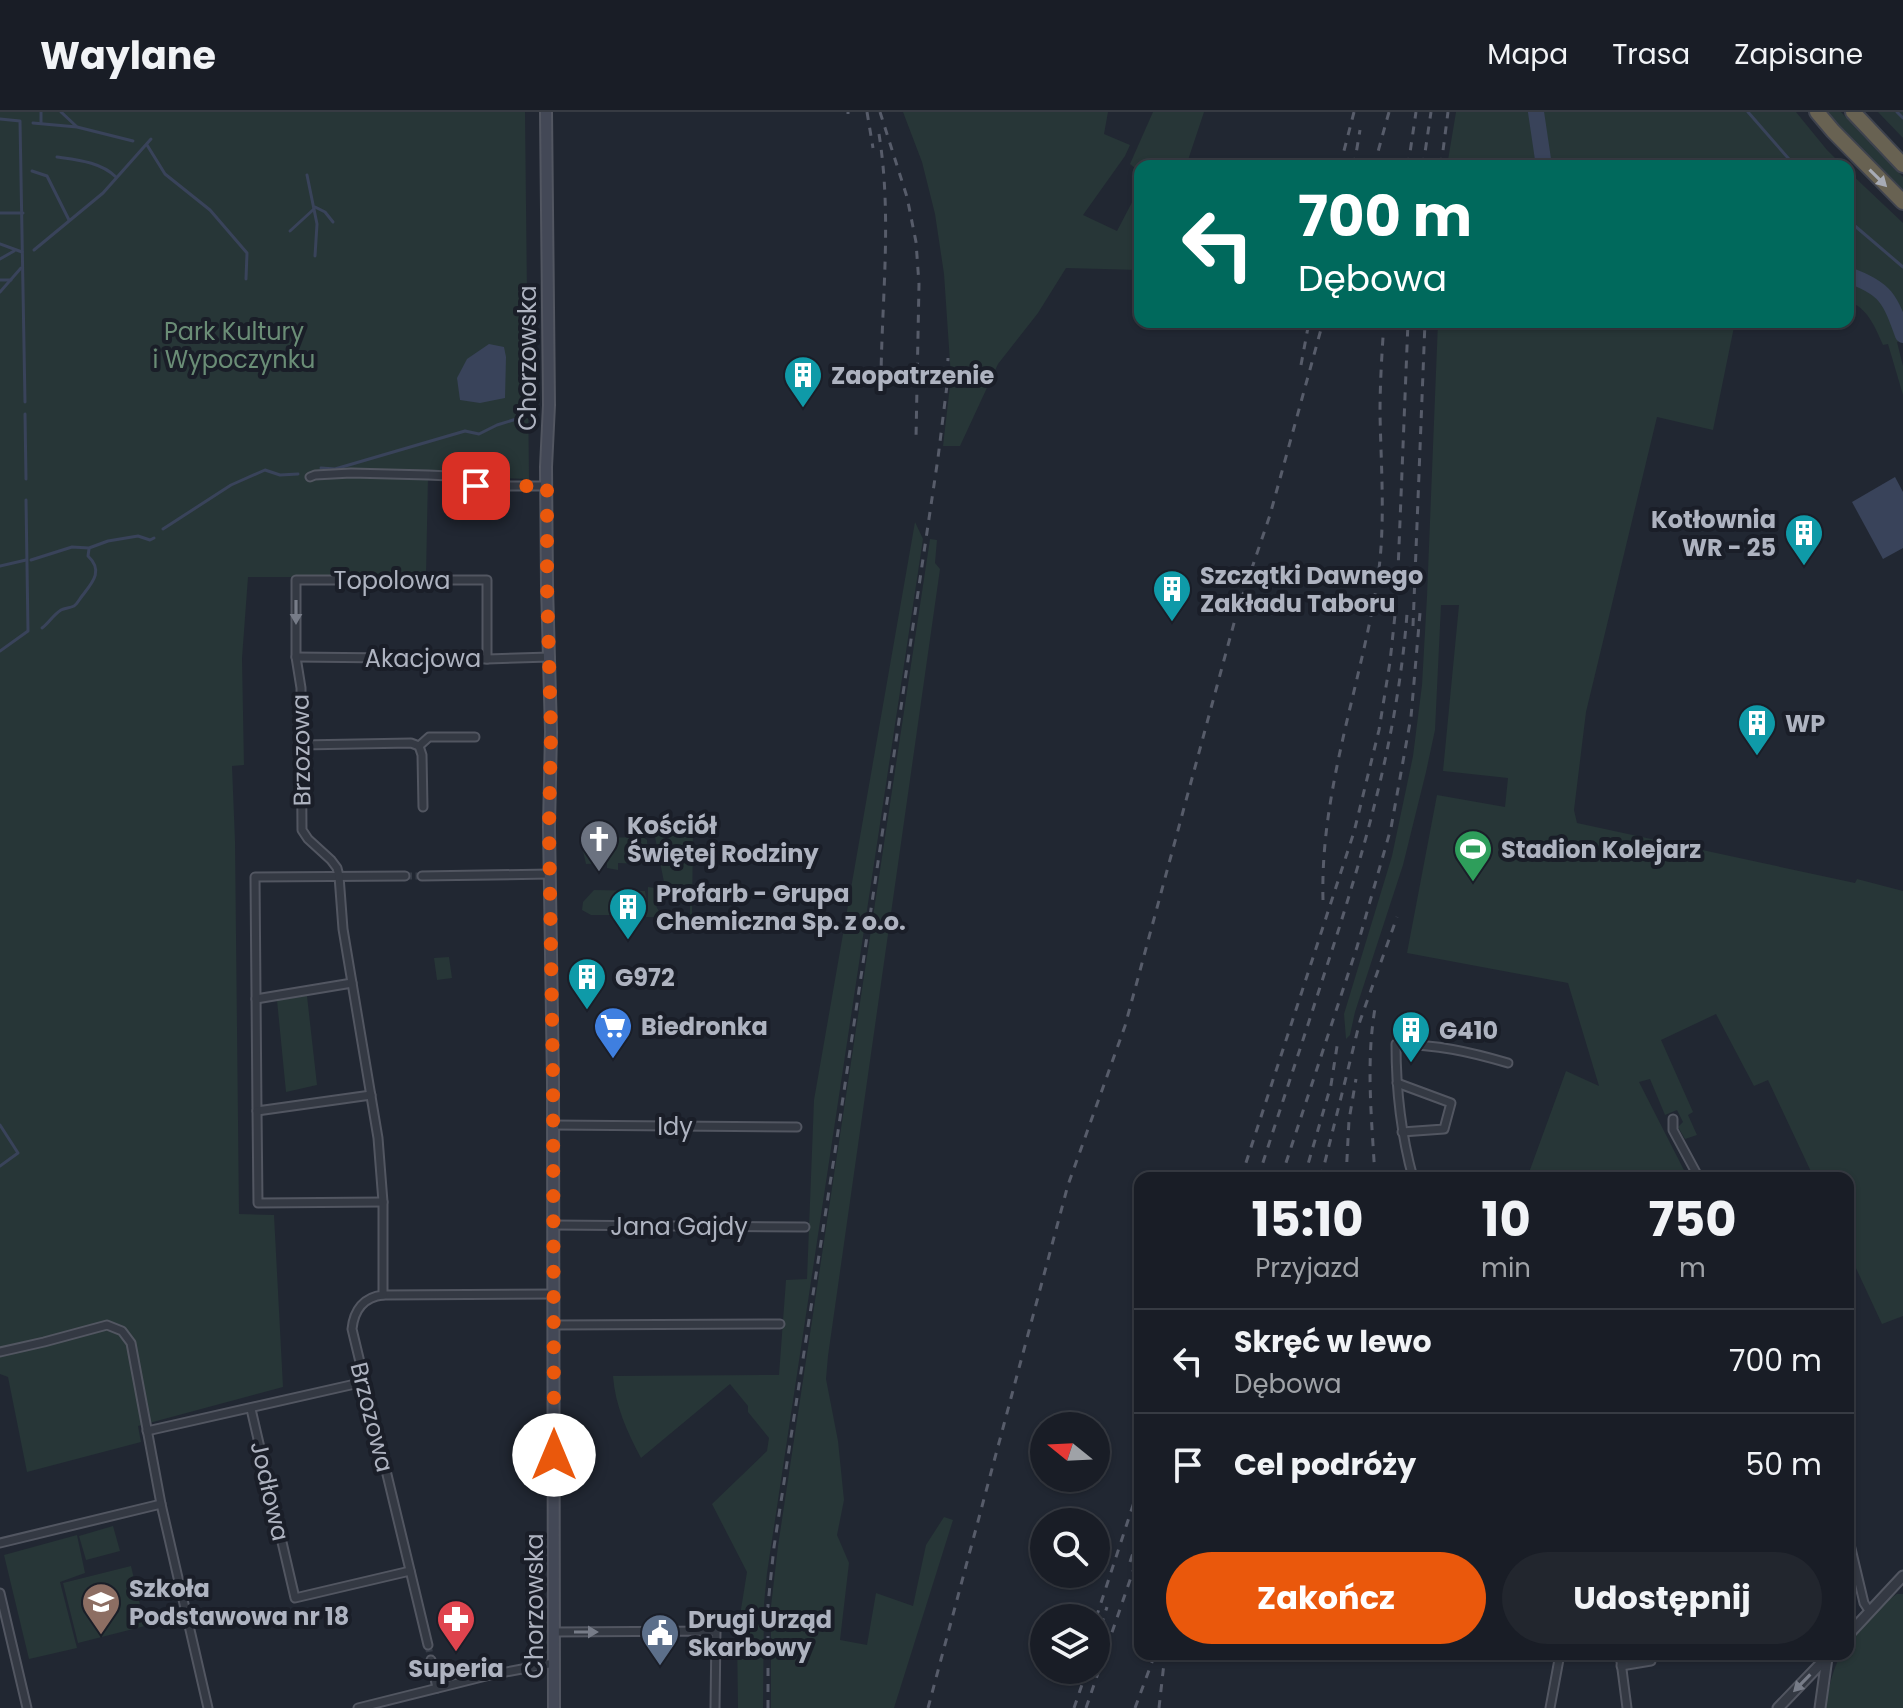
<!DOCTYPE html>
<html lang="pl">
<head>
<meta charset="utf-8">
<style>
	body { margin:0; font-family:Poppins,sans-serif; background:#22262e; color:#f1f3f6; height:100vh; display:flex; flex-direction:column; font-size:30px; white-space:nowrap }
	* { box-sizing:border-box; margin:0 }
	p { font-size:26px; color:#9fa2a7 }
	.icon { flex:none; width:44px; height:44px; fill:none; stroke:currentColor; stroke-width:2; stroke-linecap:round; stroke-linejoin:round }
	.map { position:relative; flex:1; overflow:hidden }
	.details { position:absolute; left:1134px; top:1060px; width:720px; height:488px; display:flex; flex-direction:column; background:#191d26; border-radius:16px; box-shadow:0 2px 6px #0004,0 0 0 2px #373b43 }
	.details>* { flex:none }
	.banner { position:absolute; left:1134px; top:48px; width:720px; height:168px; border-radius:16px; box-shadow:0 2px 6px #0004,0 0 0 2px #373b43; background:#00695c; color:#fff; overflow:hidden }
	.needle { width:52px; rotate:288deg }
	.buttons { position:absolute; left:1030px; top:1300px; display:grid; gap:16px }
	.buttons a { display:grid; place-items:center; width:80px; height:80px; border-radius:50%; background:#191d26; box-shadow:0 2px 6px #0004,0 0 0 2px #373b43; font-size:40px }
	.pin { position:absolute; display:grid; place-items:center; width:68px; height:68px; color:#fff; margin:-34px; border-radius:16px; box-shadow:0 4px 12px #0006 }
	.me { position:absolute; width:88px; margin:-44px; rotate:0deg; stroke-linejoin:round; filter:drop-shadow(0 0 6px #0008) }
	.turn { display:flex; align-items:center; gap:28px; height:168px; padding:0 32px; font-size:36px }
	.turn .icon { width:104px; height:104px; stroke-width:2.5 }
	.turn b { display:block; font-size:56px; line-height:68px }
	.eta { display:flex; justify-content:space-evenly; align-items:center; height:136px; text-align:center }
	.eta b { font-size:48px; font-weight:700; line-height:56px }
	.button { display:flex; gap:16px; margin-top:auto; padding:16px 32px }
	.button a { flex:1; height:92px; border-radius:48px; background:#ea580c; color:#fff; font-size:32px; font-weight:700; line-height:92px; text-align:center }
	.button a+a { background:#22262e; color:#f1f3f6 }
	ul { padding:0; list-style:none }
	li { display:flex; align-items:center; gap:24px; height:104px; padding:0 32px; border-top:2px solid #373b43 }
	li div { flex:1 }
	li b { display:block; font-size:30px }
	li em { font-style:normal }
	header { display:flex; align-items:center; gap:48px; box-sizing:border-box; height:112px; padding:0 40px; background:#191d26; border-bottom:2px solid #373b43 }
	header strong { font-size:38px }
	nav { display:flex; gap:44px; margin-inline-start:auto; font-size:28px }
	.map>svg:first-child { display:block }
</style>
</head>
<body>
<header>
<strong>Waylane</strong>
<nav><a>Mapa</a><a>Trasa</a><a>Zapisane</a></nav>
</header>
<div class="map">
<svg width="1903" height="1596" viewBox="0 0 1903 1596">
	<rect width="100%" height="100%" fill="#212732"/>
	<!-- green -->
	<g fill="#273637">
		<polygon points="0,0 525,0 529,367 428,363 426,465 248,465 242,546 244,653 232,654 235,729 239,1102 274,1103 283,1275 138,1314 141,1330 27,1360 8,1265 0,1262"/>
		<polygon points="903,0 1108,0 1104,22 1130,33 1125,44 1083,103 1117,119 1140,75 1140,158 1066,156 1038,201 998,252 960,334 943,334 951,265 944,162 935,102 922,50"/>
		<polygon points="1153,0 1204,0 1186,54 1140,54 1140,60 1130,52"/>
		<polygon points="1456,0 1796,0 1827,38 1843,54 1447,54"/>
		<polygon points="1827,0 1841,0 1903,65 1903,80 1869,47"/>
		<polygon points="1878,0 1903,0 1903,26"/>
		<path d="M1848,59L1903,111V228L1897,230L1903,254V283L1888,232L1883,233C1875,215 1868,196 1848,189Z"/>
		<polygon points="1438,210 1735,210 1713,318 1657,305 1586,600 1574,698 1577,711 1855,771 1857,767 1903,779 1903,1204 1882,1212 1848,1139 1848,1066 1814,1066 1768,968 1754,974 1716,902 1661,928 1693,1000 1688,1003 1697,1023 1685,1027 1678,1015 1683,1010 1677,998 1665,1003 1650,967 1639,970 1688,1066 1527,1066 1566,959 1599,974 1568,871 1407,841 1437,683 1505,695 1508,666 1443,659 1459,493 1441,493 1435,618 1426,660 1403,753 1355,900 1350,923 1346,927 1344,902 1392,744 1413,644 1422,573 1427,484"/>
		<path d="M915,410L923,427L767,1461L764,1492L763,1596H738L737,1522L747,1460L712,1392L767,1339L769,1326L748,1300V1294L730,1272L641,1346C627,1320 615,1293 613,1264L779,1263L786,1168L807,1167L814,988Z"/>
		<polygon points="930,427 937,428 935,451 940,457 828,1244 826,1267 838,1329 844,1388 837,1423 849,1451 840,1528 867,1533 876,1481 913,1494 926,1433 944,1405 953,1408 894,1596 771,1596 771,1494 778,1434"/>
		<path d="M693,719L692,806L646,805L645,801L642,803H591L582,798L583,790L594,778L645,779L648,797V775L655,776L656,777C652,805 665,805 690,805V786H679L678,775H665L654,720Z"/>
		<polygon points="643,725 647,728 648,744 646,744 645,752 618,751 618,758 607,756 607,751 586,752 581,730 583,728 591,726"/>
		<polygon points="449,845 452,866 437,868 434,846"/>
		<polygon points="307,884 317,973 286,980 277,888"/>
		<polygon points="113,1414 120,1439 86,1448 79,1424"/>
		<polygon points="77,1423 85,1461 60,1470 77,1536 29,1547 4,1443"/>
		<polygon points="131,1454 145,1514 78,1531 63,1471"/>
		<path d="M1897,1482H1903V1596H1826C1828,1577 1832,1560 1841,1542H1848V1532L1852,1526L1888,1488Z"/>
	</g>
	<!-- water -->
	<g fill="#39435a">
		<polygon points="489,232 504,235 506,245 505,286 480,291 460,288 457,266 467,247"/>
		<polygon points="1895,365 1903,380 1903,436 1883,447 1852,390"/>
	</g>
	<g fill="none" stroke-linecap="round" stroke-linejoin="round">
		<!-- stream -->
		<g stroke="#39435a" stroke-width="3">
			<polyline points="41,0 41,11"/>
			<polyline points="61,0 76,14"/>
			<polyline points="1748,0 1795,54"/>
			<polyline points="1897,0 1903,6"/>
			<polyline points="0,7 20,9 25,290"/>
			<polyline points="33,11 77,15 133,29"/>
			<polyline points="147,33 165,62 210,98 247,141 246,167"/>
			<path d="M57,45C78,48 101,50 116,65"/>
			<polyline points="32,59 47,64 69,108"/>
			<polyline points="307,63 317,112 315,144"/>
			<polyline points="315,95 325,100 333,110"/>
			<polyline points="0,101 23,101"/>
			<polyline points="1848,108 1903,155"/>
			<polyline points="290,119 314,97"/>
			<polyline points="0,132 22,140"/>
			<polyline points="34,138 103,81 151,27"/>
			<polyline points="0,147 14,139"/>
			<polyline points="0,168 11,168"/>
			<polyline points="0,180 21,156"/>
			<polyline points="25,302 26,367"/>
			<polyline points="321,356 335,357 465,319 479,322 497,313 526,304"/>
			<polyline points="163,417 231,373 265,358 280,363 298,362"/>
			<polyline points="31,448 72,435 89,436 108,429 138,424 150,428 154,426"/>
			<polyline points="0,454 26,448"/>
			<path d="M42,516C49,511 53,503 61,498C65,496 70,496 74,494C77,492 79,488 82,484C92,471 104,459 88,444L89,437"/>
			<polyline points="0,539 28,519 26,388"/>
			<polyline points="0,1013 18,1041 0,1054"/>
		</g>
		<!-- river -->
		<g stroke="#39435a" stroke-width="16">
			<polyline points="1536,0 1544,54"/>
			<path d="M1848,163C1886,176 1890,187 1903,223"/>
		</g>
		<!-- minor-tunnel -->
		<g stroke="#363c47" stroke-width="7" stroke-dasharray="7 3.5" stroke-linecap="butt">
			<polyline points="405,764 422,764"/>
			<polyline points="428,1533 431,1548"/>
		</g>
		<defs>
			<g id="minor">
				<polyline points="310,365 315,363 351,361 428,363 449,364 476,374 547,374"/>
				<polyline points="296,545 487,547 550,545"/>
				<polyline points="301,633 411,631 419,634 429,625 475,625"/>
				<polyline points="419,634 422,643 423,695"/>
				<polyline points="422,764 550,762"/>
				<polyline points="256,887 352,871"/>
				<polyline points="1397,971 1451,991 1444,1017 1402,1020"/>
				<polyline points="371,983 257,999 255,765 405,764"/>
				<polyline points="257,999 258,1091 383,1090"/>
				<polyline points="1673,1007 1673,1018 1699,1066"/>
				<polyline points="553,1013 797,1015"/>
				<path d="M1413,1066C1401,1022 1396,977 1396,932C1438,933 1467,939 1508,951"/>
				<polyline points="554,1113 805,1115"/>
				<polyline points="383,1183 554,1182"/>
				<polyline points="554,1213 780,1212"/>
				<polyline points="0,1240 44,1230 107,1213 122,1219 131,1231 161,1392 208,1596"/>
				<polyline points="251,1297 295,1486 410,1459"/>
				<polyline points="147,1319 364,1270"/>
				<polyline points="1848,1424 1864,1491 1870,1500"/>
				<polyline points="0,1431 161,1392"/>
				<polyline points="0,1481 27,1596"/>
				<polyline points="554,1520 716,1519 715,1596"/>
				<path d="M428,1533L352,1217C354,1198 364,1185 383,1183V1090L378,1026L343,817L339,764L337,756L331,748L308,727L302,718L301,576L296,545V468H487V547"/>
				<polyline points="1620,1542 1627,1596"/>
				<polyline points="431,1548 437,1576"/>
				<polyline points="1621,1554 1651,1549 1651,1542"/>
				<polyline points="358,1596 490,1563 554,1551"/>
				<polyline points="1550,1596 1560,1542"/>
			</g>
			<g id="tertiary">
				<polyline points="1848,1523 1903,1464"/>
				<polyline points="1778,1596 1830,1542"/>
				<polyline points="1820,1596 1827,1546"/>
			</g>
			<polyline id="secondary" points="546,0 549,293 546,355 547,474 551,620 549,715 553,969 554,1596"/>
			<g id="motorway">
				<polyline points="1817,0 1833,19 1903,90"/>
				<polyline points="1853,0 1903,53"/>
			</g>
		</defs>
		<!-- minor casing -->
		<use href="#minor" stroke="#525661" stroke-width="11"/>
		<!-- tertiary casing -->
		<use href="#tertiary" stroke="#525661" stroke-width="13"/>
		<!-- secondary casing -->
		<use href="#secondary" stroke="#525661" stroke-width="14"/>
		<!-- motorway casing -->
		<use href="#motorway" stroke="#3f434e" stroke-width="18"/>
		<!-- minor -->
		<use href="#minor" stroke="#343943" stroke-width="7"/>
		<!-- tertiary -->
		<use href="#tertiary" stroke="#343943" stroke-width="9"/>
		<!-- secondary -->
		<use href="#secondary" stroke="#434856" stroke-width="10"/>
		<!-- motorway -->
		<use href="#motorway" stroke="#686252" stroke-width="14"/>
		<!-- rail -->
		<g stroke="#575c6a" stroke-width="3" stroke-dasharray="8 8" stroke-linecap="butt">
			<polyline points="848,0 848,2"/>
			<polyline points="867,0 873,36"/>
			<polyline points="880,0 907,85 916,130 919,172 916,326"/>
			<path d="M879,22C892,103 882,184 881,265"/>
			<polyline points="1340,54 1354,0"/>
			<polyline points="1354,54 1360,18"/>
			<polyline points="1374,54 1389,0"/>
			<polyline points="1408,54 1416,0"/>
			<polyline points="1423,54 1431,0"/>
			<polyline points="1441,54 1448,0"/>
			<polyline points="1301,253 1309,210"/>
			<polyline points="1413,514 1425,210"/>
			<path d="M1323,788C1320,680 1360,576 1377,471C1386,415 1381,358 1380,301C1380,271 1382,240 1384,210"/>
			<polyline points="1241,1066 1354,720 1379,618 1390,550 1397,484 1408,210"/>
			<path d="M1258,1066C1279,1000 1301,935 1322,869C1362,747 1397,630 1407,502"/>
			<polyline points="1281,1066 1357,835 1391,716 1411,605 1420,501"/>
			<polyline points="1304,1066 1331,973 1338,928"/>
			<polyline points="1321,1066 1360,909 1397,805"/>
			<polyline points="1346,1066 1349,1008 1356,967"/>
			<path d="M1375,1066C1372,1008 1365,948 1376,891"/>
			<polyline points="1130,1450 1140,1420"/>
			<polyline points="1096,1506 1140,1372"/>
			<polyline points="1096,1529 1107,1495"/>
			<polyline points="768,1596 768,1492 774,1435 836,1033 938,346 947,273 948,246"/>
			<polyline points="928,1596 1068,1073 1125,914 1237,500 1270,403 1323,210"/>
			<polyline points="1074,1596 1087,1558"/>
			<polyline points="1086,1596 1140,1439"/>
			<polyline points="1135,1596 1155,1542"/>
			<polyline points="1159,1596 1165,1542"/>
		</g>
	</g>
	<!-- one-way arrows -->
	<defs><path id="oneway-solid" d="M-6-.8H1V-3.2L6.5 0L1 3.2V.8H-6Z" transform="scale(2)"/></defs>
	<use fill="#a7abb5" href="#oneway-solid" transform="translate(1878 66) rotate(45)"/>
	<g fill="#777c88">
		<use href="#oneway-solid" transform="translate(296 500) rotate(90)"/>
		<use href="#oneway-solid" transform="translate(586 1520)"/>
		<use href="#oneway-solid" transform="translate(1802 1571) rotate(134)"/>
	</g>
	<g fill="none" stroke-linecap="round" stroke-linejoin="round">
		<!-- route -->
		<polyline stroke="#ea580c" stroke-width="14" stroke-dasharray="0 25.2" points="476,374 547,374 547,474 551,620 549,715 553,969 554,1343"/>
	</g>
	<!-- icons -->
	<defs>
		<symbol id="building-pin" viewBox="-11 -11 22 30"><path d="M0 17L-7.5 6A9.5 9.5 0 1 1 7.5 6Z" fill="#0f9aa8" stroke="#1a1e28"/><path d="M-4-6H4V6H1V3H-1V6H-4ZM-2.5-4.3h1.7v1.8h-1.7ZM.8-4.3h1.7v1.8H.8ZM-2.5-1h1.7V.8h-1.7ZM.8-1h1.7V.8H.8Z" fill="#fff"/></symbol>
		<symbol id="church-pin" viewBox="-11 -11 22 30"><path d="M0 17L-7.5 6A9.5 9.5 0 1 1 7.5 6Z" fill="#6b7280" stroke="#1a1e28"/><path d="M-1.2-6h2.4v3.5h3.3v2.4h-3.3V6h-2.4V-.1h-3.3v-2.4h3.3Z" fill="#fff"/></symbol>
		<symbol id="stadium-pin" viewBox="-11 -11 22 30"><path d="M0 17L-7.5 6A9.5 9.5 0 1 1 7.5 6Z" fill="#2e9e5b" stroke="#1a1e28"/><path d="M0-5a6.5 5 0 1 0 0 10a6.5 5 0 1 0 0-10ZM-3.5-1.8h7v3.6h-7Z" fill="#fff"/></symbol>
		<symbol id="supermarket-pin" viewBox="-11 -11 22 30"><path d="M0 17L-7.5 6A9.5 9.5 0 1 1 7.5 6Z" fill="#3f7fe0" stroke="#1a1e28"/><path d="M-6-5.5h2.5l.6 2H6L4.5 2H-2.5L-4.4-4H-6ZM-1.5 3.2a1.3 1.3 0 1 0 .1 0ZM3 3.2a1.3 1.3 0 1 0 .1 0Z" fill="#fff"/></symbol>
		<symbol id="school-pin" viewBox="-11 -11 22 30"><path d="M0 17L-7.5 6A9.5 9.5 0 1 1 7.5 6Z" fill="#8d6e63" stroke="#1a1e28"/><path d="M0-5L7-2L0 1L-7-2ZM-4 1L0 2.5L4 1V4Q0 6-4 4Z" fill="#fff"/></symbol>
		<symbol id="pharmacy-pin" viewBox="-11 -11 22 30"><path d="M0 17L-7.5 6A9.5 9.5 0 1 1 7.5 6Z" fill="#e0444e" stroke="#1a1e28"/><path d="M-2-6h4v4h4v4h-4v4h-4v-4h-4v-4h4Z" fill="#fff"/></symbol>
		<symbol id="civic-pin" viewBox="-11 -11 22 30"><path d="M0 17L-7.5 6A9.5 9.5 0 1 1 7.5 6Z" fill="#5c6f8a" stroke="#1a1e28"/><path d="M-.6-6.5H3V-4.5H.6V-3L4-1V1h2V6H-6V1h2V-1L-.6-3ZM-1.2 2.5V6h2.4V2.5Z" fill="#fff"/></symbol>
	</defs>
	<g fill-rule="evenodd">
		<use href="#building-pin" x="781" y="241" width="44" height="60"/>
		<use href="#building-pin" x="1782" y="399" width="44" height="60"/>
		<use href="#building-pin" x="1150" y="455" width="44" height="60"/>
		<use href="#building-pin" x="1735" y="589" width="44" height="60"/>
		<use href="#church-pin" x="577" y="705" width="44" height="60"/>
		<use href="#stadium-pin" x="1451" y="715" width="44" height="60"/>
		<use href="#building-pin" x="606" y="773" width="44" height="60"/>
		<use href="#building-pin" x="565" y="843" width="44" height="60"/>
		<use href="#supermarket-pin" x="591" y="892" width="44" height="60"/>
		<use href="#building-pin" x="1389" y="896" width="44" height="60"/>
		<use href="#school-pin" x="79" y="1468" width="44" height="60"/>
		<use href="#pharmacy-pin" x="434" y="1485" width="44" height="60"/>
		<use href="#civic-pin" x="638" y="1499" width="44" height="60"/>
	</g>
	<g text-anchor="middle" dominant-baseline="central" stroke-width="8" stroke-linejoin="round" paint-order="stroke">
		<!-- park labels -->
		<g font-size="24" fill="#6a8d76" stroke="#1a1e28">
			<text x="234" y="219">Park Kultury<tspan x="234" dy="28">i Wypoczynku</tspan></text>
		</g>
		<!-- street labels -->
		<g font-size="24" fill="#aeb3c0" stroke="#1a1e28">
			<text transform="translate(527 246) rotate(-90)">Chorzowska</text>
			<text x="392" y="468">Topolowa</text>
			<text x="423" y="546">Akacjowa</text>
			<text transform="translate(301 638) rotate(-91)">Brzozowa</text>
			<text x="675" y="1014">Idy</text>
			<text x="679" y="1114">Jana Gajdy</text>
			<text transform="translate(372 1305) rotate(76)">Brzozowa</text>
			<text transform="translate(270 1379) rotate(77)">Jodłowa</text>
			<text transform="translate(534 1494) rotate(-90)">Chorzowska</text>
		</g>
		<!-- poi labels -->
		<g font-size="24" font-weight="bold" fill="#aeb3c0" stroke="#1a1e28" text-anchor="start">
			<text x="831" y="263">Zaopatrzenie</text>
			<text x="1776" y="407" text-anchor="end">Kotłownia<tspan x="1776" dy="28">WR - 25</tspan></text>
			<text x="1200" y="463">Szczątki Dawnego<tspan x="1200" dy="28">Zakładu Taboru</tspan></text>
			<text x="1785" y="611">WP</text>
			<text x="627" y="713">Kościół<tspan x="627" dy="28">Świętej Rodziny</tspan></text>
			<text x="1501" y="737">Stadion Kolejarz</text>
			<text x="656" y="781">Profarb - Grupa<tspan x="656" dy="28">Chemiczna Sp. z o.o.</tspan></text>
			<text x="615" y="865">G972</text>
			<text x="641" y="914">Biedronka</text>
			<text x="1439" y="918">G410</text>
			<text x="129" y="1476">Szkoła<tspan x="129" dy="28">Podstawowa nr 18</tspan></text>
			<text x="688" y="1507">Drugi Urząd<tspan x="688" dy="28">Skarbowy</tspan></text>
			<text x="456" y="1556" text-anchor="middle">Superia</text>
		</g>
	</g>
</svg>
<div class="buttons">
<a><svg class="needle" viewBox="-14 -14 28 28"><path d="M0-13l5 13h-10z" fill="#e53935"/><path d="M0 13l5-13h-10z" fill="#9fa2a7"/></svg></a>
<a><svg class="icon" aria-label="search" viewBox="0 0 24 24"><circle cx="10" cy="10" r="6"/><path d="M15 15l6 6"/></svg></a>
<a><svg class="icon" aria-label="layers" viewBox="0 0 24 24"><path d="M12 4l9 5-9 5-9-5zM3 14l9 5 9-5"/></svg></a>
</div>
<div class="pin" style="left:476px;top:374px;background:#d93025"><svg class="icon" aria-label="arrive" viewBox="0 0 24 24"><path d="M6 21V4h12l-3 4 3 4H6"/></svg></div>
<svg class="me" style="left:554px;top:1343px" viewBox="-20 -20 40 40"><circle r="19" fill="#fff"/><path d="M0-13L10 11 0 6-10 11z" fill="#ea580c"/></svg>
<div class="banner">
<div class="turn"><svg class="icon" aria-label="left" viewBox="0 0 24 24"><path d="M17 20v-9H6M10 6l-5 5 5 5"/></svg><div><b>700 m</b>Dębowa</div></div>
</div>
<section class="details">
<div class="eta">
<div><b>15:10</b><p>Przyjazd</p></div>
<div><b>10</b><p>min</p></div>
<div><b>750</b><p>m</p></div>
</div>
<ul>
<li><svg class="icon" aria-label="left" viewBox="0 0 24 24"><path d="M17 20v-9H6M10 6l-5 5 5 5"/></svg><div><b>Skręć w lewo</b><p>Dębowa</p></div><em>700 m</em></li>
<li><svg class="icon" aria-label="arrive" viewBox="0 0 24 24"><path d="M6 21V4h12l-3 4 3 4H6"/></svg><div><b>Cel podróży</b></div><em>50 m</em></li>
</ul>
<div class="button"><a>Zakończ</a><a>Udostępnij</a></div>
</section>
</div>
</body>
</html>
